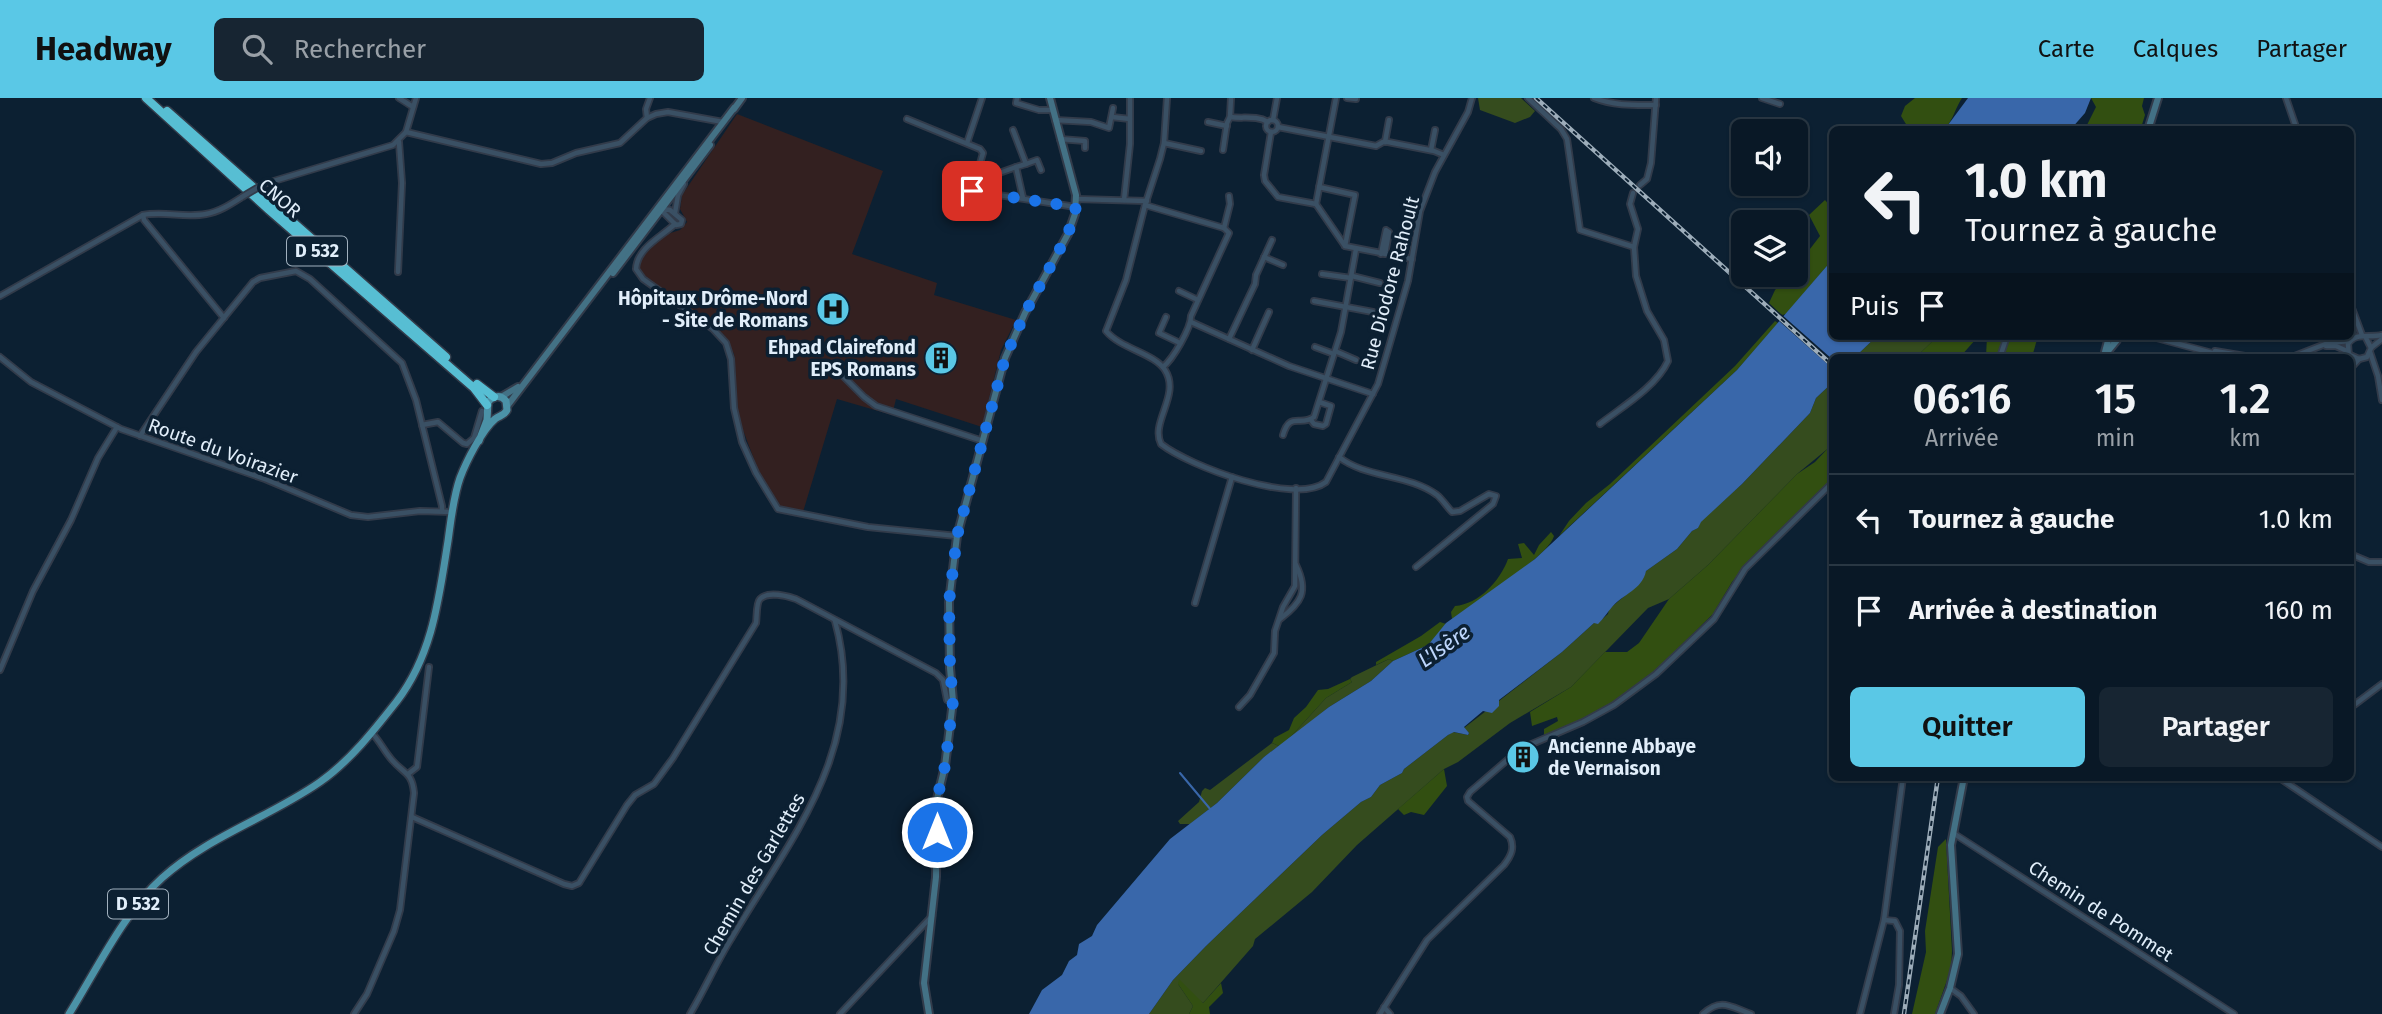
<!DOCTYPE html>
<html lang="fr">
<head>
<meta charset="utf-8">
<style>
	body { margin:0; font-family:"Fira Sans",sans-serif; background:#172532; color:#f1f3f6; height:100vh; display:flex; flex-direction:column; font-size:26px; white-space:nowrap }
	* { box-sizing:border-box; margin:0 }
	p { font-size:23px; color:#99a0a7 }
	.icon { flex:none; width:38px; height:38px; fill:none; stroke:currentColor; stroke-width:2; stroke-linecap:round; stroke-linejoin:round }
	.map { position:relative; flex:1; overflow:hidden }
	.drawer { position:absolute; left:1829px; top:256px; width:525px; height:427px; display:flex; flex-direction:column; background:#091826; border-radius:10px; box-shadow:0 2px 5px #0004,0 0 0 2px #293743 }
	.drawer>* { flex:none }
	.guide { position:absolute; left:1829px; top:28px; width:525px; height:214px; border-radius:10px; box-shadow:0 2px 5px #0004,0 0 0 2px #293743; background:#091826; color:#f1f3f6; overflow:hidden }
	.fabs { position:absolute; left:1731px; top:21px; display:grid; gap:14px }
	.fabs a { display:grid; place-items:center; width:77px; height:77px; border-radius:10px; background:#091826; box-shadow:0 2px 5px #0004,0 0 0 2px #293743; font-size:35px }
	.pin { position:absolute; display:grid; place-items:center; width:60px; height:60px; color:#fff; margin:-30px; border-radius:14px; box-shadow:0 4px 10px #0006 }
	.me { position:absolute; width:77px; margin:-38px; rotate:0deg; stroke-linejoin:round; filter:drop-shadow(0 0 5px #0008) }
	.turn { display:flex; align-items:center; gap:24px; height:147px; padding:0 21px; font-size:32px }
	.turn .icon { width:91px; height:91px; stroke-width:2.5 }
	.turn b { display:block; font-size:49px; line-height:60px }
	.then { display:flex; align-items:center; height:66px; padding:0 21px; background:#0003; gap:14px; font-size:26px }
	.eta { display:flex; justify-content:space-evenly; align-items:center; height:119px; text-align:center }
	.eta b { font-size:42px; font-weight:600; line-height:49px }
	.primary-button { display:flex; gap:14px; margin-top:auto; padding:14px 21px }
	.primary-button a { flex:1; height:80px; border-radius:10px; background:#5ac8e6; color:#111; font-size:28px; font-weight:600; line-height:80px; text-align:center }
	.primary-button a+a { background:#172532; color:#f1f3f6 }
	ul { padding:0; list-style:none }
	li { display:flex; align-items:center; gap:21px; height:91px; padding:0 21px; border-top:2px solid #293743 }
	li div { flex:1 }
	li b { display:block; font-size:26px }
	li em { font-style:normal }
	header { display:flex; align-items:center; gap:42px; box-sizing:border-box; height:98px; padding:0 35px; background:#5ac8e6; color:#111 }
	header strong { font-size:33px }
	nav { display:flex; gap:38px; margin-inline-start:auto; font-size:24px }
	.search { width:490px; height:63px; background:#172532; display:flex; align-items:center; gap:18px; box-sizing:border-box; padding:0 24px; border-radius:10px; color:#99a0a7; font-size:26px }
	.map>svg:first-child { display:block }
</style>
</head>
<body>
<header>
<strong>Headway</strong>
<div class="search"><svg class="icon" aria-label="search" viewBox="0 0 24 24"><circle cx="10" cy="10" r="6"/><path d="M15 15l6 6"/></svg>Rechercher</div>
<nav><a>Carte</a><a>Calques</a><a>Partager</a></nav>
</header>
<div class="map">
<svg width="2382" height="916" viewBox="0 0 2382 916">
	<rect width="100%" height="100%" fill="#0c2032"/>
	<!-- medical -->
	<polygon fill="#332020" points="737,16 883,73 852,156 937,185 934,197 1016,222 1001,252 982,329 896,301 892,317 837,301 803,414 780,410 760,377 738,319 734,256 724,237 639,175 641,160 650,149 664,137 680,132 687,124 680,111 682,97"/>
	<!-- green -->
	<g fill="#354c1e">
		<polygon points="1478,0 1521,0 1535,13 1530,19 1515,25 1480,12"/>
		<polygon points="1877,238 1938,238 1916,259 1855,259"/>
		<polygon points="1832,285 1831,348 1797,376 1708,467 1669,501 1648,510 1571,589 1510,625 1458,664 1444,671 1357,747 1312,794 1255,841 1253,848 1203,905 1178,886 1193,908 1189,916 1149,916 1173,882 1206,848 1322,737 1361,704 1371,699 1380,687 1402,675 1404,671 1448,637 1453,634 1468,637 1469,635 1464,630 1562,554 1594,525 1598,525 1608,516 1609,511 1627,496 1646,473 1677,451 1692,433 1698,430 1700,424 1742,386 1810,315 1816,300"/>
		<polygon points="1389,561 1393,563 1371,583 1329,609 1286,644 1326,600 1352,584 1350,581 1352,579"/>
		<polygon points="1272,645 1279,648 1264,659 1217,705 1190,726 1180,726 1178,723 1199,704 1202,693 1205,690 1210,692"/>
	</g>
	<!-- forest -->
	<g fill="#324f11">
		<path d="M1915,0H1962C1954,13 1955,18 1945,31H1909L1901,18L1905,8Z"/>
		<polygon points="2091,0 2144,0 2142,8 2145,17 2141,30 2085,31 2096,9"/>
		<polygon points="1825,102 1832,110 1832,162 1786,216 1782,217 1769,205 1775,192 1789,177 1796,177 1796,169 1820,138 1809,117"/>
		<polygon points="1775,223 1778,225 1737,272 1559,438 1569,423 1586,405 1610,386 1735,268"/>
		<polygon points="1938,238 1985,238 1976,241 1960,259 1916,259"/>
		<polygon points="1987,238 2038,238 2032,259 1986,259"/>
		<polygon points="1832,346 1832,381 1755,457 1732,484 1713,516 1656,572 1614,606 1554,637 1548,639 1544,636 1544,631 1558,623 1557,619 1532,628 1530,614 1571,589 1605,554 1627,554 1639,545 1669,501 1708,467 1797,376 1815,364"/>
		<path d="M1551,434L1554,438C1548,459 1473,506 1452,521L1451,514L1455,508C1479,506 1500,483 1508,461L1522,460L1518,446L1524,445L1534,457L1539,447Z"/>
		<polygon points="1440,524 1446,526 1428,547 1393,563 1389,561 1376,567 1376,564 1421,538"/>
		<polygon points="1350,581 1352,584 1326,600 1286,644 1279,648 1272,645 1274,640 1289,632 1294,620 1306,609 1318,592 1328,591"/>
		<polygon points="1444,671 1447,688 1424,717 1411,714 1404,717 1398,711"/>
		<polygon points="1946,741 1952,853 1951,871 1935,916 1912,916 1926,854 1925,833 1938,749"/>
		<polygon points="1179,881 1203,905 1221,885 1223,895 1209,909 1210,916 1189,916 1193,908 1178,886"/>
	</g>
	<!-- water -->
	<g fill="#3967aa">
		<polygon points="1968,0 2091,0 2085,15 2071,31 1945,31"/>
		<path d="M1832,162V238H1877L1855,259H1832V285L1816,300L1810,315L1742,386L1701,424L1698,430L1692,433L1677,451L1646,473C1642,492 1623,496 1612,509C1607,515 1604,520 1598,526L1594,525L1562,554L1499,602V608L1492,615L1483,613L1464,629L1469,635L1468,637L1454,634L1448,637L1404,671L1402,675L1380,687L1371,699L1361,704L1322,737L1206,848L1173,882L1149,916H1029L1042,892L1062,877L1069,863L1077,857L1079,846L1092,838L1097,827L1170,741L1217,705L1264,659L1329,609L1371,583L1393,563L1428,547L1446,525L1535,461L1737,272Z"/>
	</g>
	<!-- pier -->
	<polygon fill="#0c2032" points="1781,216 1832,261 1832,270 1777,221"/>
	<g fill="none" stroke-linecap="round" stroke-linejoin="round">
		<!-- stream -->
		<polyline stroke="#3967aa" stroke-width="2" points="1180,675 1211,712"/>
		<defs>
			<g id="street">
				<polyline points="399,0 413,9"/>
				<polyline points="1017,0 1016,5 1039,12 1052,12"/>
				<path d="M1167,0L1164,45L1160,61L1145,107L1126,182L1106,233C1121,251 1154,255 1165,272C1181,297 1150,324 1161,346C1189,368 1295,408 1326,384L1378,286L1408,183L1420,113L1435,74L1468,14L1472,0"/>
				<path d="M1231,0L1230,19C1243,21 1256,17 1268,24"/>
				<polyline points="1347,0 1356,1"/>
				<polyline points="1528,0 1561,31 1567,41 1580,132 1634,149"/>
				<path d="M1594,0C1615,8 1634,7 1656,7"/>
				<polyline points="1762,0 1780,6"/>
				<polyline points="2286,0 2297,32"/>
				<polyline points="1112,19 1130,21"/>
				<polyline points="647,20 646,11 650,0"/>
				<polyline points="907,21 980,51 983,55 972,93 1076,109"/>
				<polyline points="1055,22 1091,24 1109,30 1113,10"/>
				<polyline points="1273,22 1277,0"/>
				<circle cx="1272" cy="28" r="6"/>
				<polyline points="1208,24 1227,28"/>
				<polyline points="1278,29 1376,48 1383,44 1388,44 1434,53 1444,57"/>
				<polyline points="1013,32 1026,66 1016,69 1023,100"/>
				<polyline points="406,34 541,66 552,65 576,55 620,45 647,20 656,16 668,14 723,24"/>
				<polyline points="1271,34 1264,77 1265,83 1278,99 1316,106"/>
				<polyline points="1060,41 1085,43 1085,50"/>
				<polyline points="1385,44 1389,22"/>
				<polyline points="967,45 982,0"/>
				<polyline points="1164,45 1201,53"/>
				<polyline points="1223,52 1227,25 1230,19"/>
				<polyline points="1431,52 1435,32"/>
				<polyline points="1026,66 1037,62 1041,72"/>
				<polyline points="1002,74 1016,69"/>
				<polyline points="264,86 393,47 406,34 416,0"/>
				<polyline points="1640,87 1647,81 1651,65 1656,0"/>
				<polyline points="1319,89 1355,97 1345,148"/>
				<polyline points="1076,101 1147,103"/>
				<polyline points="1124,102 1130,46 1130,0"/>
				<polyline points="1316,106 1345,148 1412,161"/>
				<polyline points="1316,106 1336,0"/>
				<path d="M1145,107L1224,130L1229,135L1191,218C1191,230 1173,261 1163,269"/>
				<polyline points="661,112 676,127 681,126 682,122 670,112 662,111"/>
				<polyline points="675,115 678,97 684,86"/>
				<polyline points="143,117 144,122 224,220"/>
				<path d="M675,126C661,139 637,150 636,171L643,181L713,231L726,245L731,261L734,310L742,344L756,375L778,411L868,429L957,438"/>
				<polyline points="1224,130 1230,106 1229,98"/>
				<polyline points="1381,156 1386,132 1389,134 1385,156"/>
				<polyline points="1264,159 1283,167"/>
				<polyline points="398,174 402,85 399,44"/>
				<polyline points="1322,176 1351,180"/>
				<polyline points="1352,178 1380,185"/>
				<polyline points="1179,193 1198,202"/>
				<path d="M0,198L143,117C164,113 185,120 206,116C219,114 231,106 242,99"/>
				<polyline points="1314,203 1373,214"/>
				<polyline points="2350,205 2362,237"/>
				<polyline points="1166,219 1159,235 1180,245"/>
				<polyline points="1191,224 1289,268 1373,296"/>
				<polyline points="2149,238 2227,259"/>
				<polyline points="2352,240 2354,221"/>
				<polyline points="1229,241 1255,186 1256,177 1272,142"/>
				<polyline points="2326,248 2336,248 2347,253"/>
				<polyline points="1315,249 1334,256"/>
				<polyline points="2372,249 2382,241"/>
				<polyline points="1252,252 1269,214"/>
				<polyline points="1335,253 1356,262"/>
				<polyline points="2215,253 2251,259"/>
				<polyline points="2370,254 2378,278 2382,302"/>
				<polyline points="2350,257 2359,261 2367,259 2371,250 2366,240"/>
				<polyline points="0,259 31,284 121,331 265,381 351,417 368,419 420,413 452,414"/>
				<polyline points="2000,259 2007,238"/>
				<polyline points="2272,259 2294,258"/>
				<polyline points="2292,259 2328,245 2349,243"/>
				<path d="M2349,259L2348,246C2355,234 2369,240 2382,237"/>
				<polyline points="833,268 864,299 876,308 983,343"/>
				<polyline points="2350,271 2359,261"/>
				<polyline points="1311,322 1314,326 1323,328 1326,326 1331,308 1319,304"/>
				<path d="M1600,326C1622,309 1656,289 1668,263L1664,242L1647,213L1636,178L1634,149L1638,131L1630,106L1633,95"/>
				<polyline points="422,327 438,324 463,345 467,346 474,340 482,313"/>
				<path d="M1283,337C1290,313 1300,329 1314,319L1341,234L1356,151"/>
				<polyline points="140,338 196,254 253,184 260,180 296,173 310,181 402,265 416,302 442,408 442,413"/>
				<path d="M1339,359C1365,380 1409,376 1437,397C1443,402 1447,409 1452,414L1460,413L1489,396L1496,398L1493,406L1416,469"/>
				<polyline points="2350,456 2369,464 2382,464"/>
				<polyline points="1195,505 1232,379"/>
				<path d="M1280,521C1301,505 1309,494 1296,467"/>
				<polyline points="0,572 33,493 71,422 98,360 117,329"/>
				<polyline points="1239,609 1250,597 1274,555 1275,533 1283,509 1295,488 1296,390"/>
				<polyline points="2350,610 2382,586"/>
				<polyline points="408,676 417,669 429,569"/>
				<polyline points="2278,679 2382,749"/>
				<path d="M412,719L564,786L572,788L579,785L627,707L635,697L654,686L673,660L756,525C757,519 756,505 760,501C768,493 787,498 796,501L936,575L943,582L947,602L953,603"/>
				<polyline points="1953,735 2234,916"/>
				<polyline points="1884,822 1895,823 1900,833 1899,887 1894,916"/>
				<polyline points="1950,890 1961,898 1974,916"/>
				<polyline points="1384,909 1390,916"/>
				<path d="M354,916L367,896L394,833L400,812L414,695C412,674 404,676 392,662C384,653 380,643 371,634"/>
				<path d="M690,916C705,891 716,865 731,841C790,741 870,648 835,523"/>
				<polyline points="840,916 932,818"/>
				<path d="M1380,916L1427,842L1504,767C1511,758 1515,750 1510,739L1468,703L1467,699L1470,694L1520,651L1583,624L1614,607L1656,576L1714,521L1745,471L1832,385"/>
				<path d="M1703,916C1721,899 1731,909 1751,916"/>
				<polyline points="1860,916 1884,822 1903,679"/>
			</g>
			<g id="secondary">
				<polyline points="734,11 742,0"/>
				<polyline points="2148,32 2158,0"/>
				<polyline points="613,175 710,47"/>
				<polyline points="2105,254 2109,239"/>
				<polyline points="2103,259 2117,242"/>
				<polyline points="501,299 518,289"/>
				<polyline points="508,307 734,10"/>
				<polyline points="929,916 924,885 936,779 937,701 945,668 953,603 950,570 949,504 957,438 1005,260 1025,215 1068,136 1075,116 1076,97 1050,0"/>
				<polyline points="1940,916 1950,890 1958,856 1951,747 1964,679"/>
			</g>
			<path id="primary" d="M69,916C96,873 124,814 162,780C207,739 270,719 320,684C350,663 375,631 397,603C433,556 439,499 448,443C451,422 453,400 460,380C466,364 482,332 495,321C500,317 504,318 507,312L506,303C501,297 494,297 488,304L487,322L479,343"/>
			<g id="highway">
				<polyline points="146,0 269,112 474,290 487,307"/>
				<polyline points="167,13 446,259"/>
				<polyline points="477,286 494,299"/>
			</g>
		</defs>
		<!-- street casing -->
		<use href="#street" stroke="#323b4a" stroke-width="8"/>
		<!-- secondary casing -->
		<use href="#secondary" stroke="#323b4a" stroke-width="10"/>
		<!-- primary casing -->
		<use href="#primary" stroke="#323b4a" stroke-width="10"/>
		<!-- highway casing -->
		<use href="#highway" stroke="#323b4a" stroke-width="11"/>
		<!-- street -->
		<use href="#street" stroke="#3a5064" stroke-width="4.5"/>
		<!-- secondary -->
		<use href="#secondary" stroke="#437185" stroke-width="6"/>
		<!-- primary -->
		<use href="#primary" stroke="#4b92a7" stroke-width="7"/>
		<!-- highway -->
		<use href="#highway" stroke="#57bed3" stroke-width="8"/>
		<defs>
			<g id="rail">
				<polyline points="1536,0 1832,267"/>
				<polyline points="1904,916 1938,679"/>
			</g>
		</defs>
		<!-- rail casing -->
		<use href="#rail" stroke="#9dadba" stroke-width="4.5"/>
		<!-- rail -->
		<use href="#rail" stroke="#0c2032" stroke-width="2" stroke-dasharray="5" stroke-linecap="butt"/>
		<defs>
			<polyline id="street-bridge" points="242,99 264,86"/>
		</defs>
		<!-- street-bridge casing -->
		<use href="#street-bridge" stroke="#323b4a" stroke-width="8" stroke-linecap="butt"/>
		<!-- street-bridge -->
		<use href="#street-bridge" stroke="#3a5064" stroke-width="4.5"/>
	</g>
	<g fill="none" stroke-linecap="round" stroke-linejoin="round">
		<!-- route -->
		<polyline stroke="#1a73e8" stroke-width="12" stroke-dasharray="0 21.6" points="937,734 937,701 945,668 953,603 950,570 949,504 957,438 1005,260 1025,215 1068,136 1076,109 972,93"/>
	</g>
	<!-- icons -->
	<defs>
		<symbol id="hospital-disc" viewBox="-11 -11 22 22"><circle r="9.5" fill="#5ac8e6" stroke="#0c2032"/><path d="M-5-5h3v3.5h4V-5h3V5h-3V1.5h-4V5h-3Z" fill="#111"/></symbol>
		<symbol id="building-disc" viewBox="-11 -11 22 22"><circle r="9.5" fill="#5ac8e6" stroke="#0c2032"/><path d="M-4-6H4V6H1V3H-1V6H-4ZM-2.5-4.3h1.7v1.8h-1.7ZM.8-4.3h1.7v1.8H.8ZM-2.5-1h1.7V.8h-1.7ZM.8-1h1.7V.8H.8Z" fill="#111"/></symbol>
	</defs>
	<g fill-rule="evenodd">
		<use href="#hospital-disc" x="814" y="192" width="38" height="38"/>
		<use href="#building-disc" x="922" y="241" width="38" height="38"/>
		<use href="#building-disc" x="1504" y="640" width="38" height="38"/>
	</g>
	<g text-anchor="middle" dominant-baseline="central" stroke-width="7" stroke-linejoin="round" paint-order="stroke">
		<!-- shield labels -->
		<g fill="#0c2032" stroke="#a1b0be" stroke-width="2">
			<rect x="287" y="138.5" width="60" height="29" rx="5"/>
			<rect x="108" y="791.5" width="60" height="29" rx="5"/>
		</g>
		<g font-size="18" font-weight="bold" fill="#e1eefa">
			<text x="317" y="153">D 532</text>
			<text x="138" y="806">D 532</text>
		</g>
		<!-- street labels -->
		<g font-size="19" fill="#e1eefa" stroke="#0c2032">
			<text transform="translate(280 100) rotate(41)">CNOR</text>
			<text transform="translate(1390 185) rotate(-75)">Rue Diodore Rahoult</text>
			<text transform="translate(223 353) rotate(20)">Route du Voirazier</text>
			<text transform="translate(754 776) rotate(-60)">Chemin des Garlettes</text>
			<text transform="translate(2101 813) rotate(33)">Chemin de Pommet</text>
		</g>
		<!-- poi labels -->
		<g font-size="19" font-weight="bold" fill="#e1eefa" stroke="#0c2032" text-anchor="end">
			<text x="808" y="200">Hôpitaux Drôme-Nord<tspan x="808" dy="22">- Site de Romans</tspan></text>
			<text x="916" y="249">Ehpad Clairefond<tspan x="916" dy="22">EPS Romans</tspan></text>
			<text x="1548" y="648" text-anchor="start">Ancienne Abbaye<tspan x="1548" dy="22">de Vernaison</tspan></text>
		</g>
		<!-- water labels -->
		<g font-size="21" font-style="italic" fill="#bdd6fc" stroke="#0c2032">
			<text transform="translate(1444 548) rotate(-35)">L'Isère</text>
		</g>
	</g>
</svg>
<div class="fabs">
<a><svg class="icon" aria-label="sound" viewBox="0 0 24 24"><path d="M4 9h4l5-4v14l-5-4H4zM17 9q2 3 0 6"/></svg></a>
<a><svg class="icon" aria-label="layers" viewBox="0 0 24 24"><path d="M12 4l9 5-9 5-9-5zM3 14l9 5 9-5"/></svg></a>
</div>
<div class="pin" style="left:972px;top:93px;background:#d93025"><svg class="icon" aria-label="arrive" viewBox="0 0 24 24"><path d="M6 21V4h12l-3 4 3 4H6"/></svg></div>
<svg class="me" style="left:937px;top:734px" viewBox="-20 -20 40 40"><circle r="17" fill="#1a73e8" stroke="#fff" stroke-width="3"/><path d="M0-11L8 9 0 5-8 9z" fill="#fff"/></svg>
<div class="guide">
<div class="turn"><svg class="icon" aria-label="left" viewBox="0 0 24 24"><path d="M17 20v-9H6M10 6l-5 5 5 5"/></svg><div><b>1.0 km</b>Tournez à gauche</div></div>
<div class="then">Puis<svg class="icon" aria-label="arrive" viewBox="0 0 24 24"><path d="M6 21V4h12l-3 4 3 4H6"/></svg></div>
</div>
<section class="drawer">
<div class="eta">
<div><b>06:16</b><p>Arrivée</p></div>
<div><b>15</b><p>min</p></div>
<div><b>1.2</b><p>km</p></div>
</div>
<ul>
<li><svg class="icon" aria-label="left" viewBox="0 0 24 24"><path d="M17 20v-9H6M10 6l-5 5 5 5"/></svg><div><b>Tournez à gauche</b></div><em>1.0 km</em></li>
<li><svg class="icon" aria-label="arrive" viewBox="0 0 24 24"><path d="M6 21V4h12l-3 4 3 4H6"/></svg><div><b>Arrivée à destination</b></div><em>160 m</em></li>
</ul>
<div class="primary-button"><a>Quitter</a><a>Partager</a></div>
</section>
</div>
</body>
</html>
